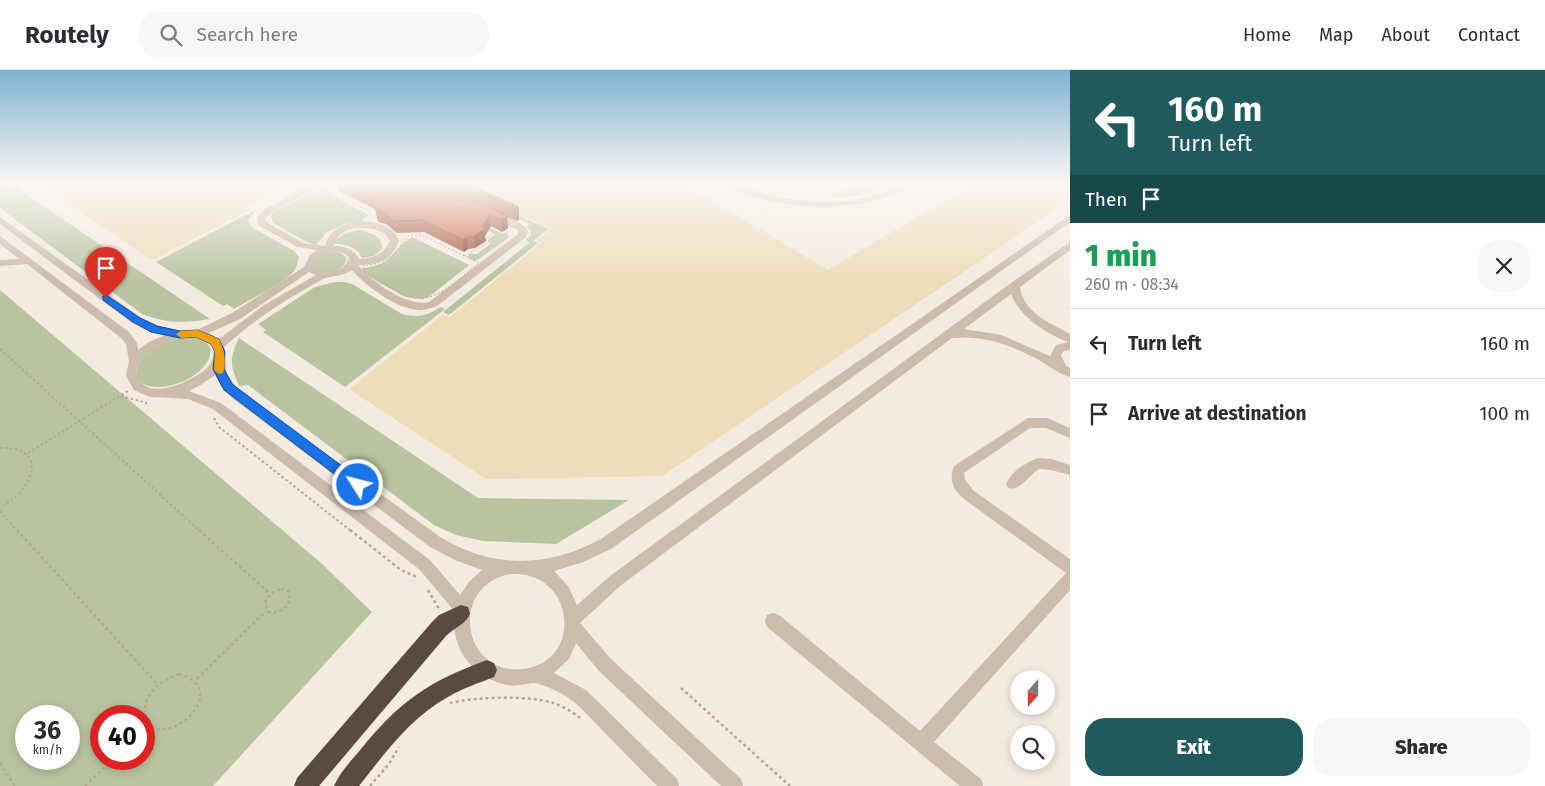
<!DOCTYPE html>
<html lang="en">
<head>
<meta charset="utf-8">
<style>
	body { margin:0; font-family:"Fira Sans",sans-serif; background:#f7f7f7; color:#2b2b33; height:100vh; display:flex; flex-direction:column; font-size:19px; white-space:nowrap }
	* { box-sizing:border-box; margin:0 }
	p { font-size:16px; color:#7c7c81 }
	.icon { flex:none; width:28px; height:28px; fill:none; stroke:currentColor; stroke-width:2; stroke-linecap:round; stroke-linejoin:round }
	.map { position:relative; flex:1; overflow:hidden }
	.details { display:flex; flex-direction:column; background:#fff; width:475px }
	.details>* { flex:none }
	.hud { background:#1f5a5e; color:#fff; overflow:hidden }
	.needle { width:32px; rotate:200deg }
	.fabs { position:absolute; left:1010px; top:600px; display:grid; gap:10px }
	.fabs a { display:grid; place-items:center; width:45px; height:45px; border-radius:50%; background:#fff; box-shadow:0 2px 8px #0003; font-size:25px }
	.speed { position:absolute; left:15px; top:635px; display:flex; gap:10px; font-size:25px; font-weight:700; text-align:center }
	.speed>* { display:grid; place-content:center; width:65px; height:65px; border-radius:50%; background:#fff; box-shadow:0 2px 8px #0003; line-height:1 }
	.speed small { font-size:12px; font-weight:400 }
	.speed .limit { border:8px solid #d22; background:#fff; color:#111 }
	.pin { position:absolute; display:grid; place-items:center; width:42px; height:42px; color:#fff; margin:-51px -21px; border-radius:50% 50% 50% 0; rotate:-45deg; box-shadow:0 0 5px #0007 }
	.pin .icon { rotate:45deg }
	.me { position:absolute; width:55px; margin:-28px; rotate:306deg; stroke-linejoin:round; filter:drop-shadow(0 0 4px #0008) }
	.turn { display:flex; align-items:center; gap:18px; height:105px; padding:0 15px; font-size:22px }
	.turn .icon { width:65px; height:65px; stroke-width:2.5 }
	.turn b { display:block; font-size:35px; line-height:42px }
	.then { display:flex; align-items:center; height:48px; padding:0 15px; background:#0003; gap:10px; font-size:19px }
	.round { display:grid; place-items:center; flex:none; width:52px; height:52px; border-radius:20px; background:#f7f7f7 }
	.summary { display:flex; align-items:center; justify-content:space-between; height:85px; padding:0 15px }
	h1 { font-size:30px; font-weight:800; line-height:38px; color:#1e9e55 }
	.primary-button { display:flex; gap:10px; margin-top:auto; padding:10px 15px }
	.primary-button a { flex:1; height:58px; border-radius:20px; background:#1f5a5e; color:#fff; font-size:20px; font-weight:800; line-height:58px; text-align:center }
	.primary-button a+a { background:#f7f7f7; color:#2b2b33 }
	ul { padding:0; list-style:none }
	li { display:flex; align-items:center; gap:15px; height:70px; padding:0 15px; border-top:1px solid #e1e1e2 }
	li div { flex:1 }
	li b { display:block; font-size:19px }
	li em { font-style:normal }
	header { display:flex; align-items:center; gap:30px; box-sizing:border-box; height:70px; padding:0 25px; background:#fff; border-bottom:1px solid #e1e1e2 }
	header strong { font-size:24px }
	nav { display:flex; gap:28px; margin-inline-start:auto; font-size:18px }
	.search { width:350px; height:45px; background:#f7f7f7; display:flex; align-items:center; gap:12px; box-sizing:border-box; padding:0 18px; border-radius:20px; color:#7c7c81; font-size:19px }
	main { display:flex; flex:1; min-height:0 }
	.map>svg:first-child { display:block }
</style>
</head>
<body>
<header>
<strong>Routely</strong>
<div class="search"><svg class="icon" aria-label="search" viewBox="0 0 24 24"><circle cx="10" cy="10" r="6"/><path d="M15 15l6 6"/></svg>Search here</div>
<nav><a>Home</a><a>Map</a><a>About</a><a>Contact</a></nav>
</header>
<main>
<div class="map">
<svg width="1070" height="716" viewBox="0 0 1070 716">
	<rect width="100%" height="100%" fill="#f4ebe1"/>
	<!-- green -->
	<g fill="#b8c4a0" fill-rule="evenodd">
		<path d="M0,112H8L210,249C182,253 169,254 142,244L0,138Z"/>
		<polygon points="319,119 369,145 359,152 347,153 327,162 316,175 307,172 273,153 271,146 274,142"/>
		<polygon points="489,133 548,159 533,171 538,173 449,245 443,242 529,173 526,169 531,165 531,160 526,157 530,154 487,135"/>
		<path d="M257,139L249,149V153L253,158L294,181L299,187C298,191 297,197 294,201C286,212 247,231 234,239L227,234L223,236L156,192Z"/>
		<polygon points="472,149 503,164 507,161 508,168 476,191 467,187 470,184 477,184 490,174 488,170 495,164 468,152"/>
		<path d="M360,160C371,163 383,166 382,179L374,186L362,188C357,176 345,174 333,174C340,164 348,162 360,160Z"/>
		<path d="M412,167L469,195L430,226L422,229L405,227L366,205L362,198C395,195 390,180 412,167Z"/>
		<path d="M330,182H339L346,187C347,199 334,202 324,203L312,197L313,189Z"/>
		<path d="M335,212H344L352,214L402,244C417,248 428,246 440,237L445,239L345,317L263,262L266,260L258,254L315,217Z"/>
		<path d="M0,220L321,493L372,542L213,716H0ZM26,646H69V689H26ZM101,646H144V689H101Z"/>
		<path d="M180,267C238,265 204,315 160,317C141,318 129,307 141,290C143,287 145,283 148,281C157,275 170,271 180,267Z"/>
		<path d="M239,268L478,428L629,430L556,474L483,471L456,465L434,455L248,315L239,316C230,295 229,289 239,268Z"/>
	</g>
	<!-- sand -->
	<g fill="#efdcb8">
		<polygon points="36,112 294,112 247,137 250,140 152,190"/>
		<polygon points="435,112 681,112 828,200 976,112 1070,112 1070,130 662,406 486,409 349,319 443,245 449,248 541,173 536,170 551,159 488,131"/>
	</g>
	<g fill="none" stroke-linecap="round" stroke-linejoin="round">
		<!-- path-far2 -->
		<g stroke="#b9a596" stroke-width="1" stroke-dasharray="2 2" stroke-linecap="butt">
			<polyline points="324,120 367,140 370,142 370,146"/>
			<polyline points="332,123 340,118"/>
			<path d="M411,165H421L479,193C462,206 435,235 411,227C395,222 378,209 363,200V196C375,194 389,191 397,180C402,174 404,169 411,165Z"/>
			<polyline points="464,186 489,172 488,167 494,162 488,159"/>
		</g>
		<!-- path-far1 -->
		<g stroke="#b9a596" stroke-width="2" stroke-dasharray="2.5 2.5" stroke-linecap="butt">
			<polyline points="0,279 200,461"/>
			<polyline points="121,326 147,333"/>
			<polyline points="214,348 219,357 351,461"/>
			<path d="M0,378C27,376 42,392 24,417C18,426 9,432 0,438"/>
			<polyline points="28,383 128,321"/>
			<polyline points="0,441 18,461"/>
		</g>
		<!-- path -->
		<g stroke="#b9a596" stroke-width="2.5" stroke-dasharray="3 3" stroke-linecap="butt">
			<polyline points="17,460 158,615"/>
			<polyline points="199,460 269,523"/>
			<polyline points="350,460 401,500 417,507"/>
			<path d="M281,519L287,520L290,524L288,535C282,540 277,544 268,542L265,533C268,524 273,522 281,519Z"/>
			<polyline points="428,520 439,539"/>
			<path d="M179,604C238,621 157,688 144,646C145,623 158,612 179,604Z"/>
			<polyline points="197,609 266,541"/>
			<polyline points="681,618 790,716"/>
			<path d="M450,633C474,627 530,625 553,633C563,636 572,642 580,648"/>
			<polyline points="144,659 148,655"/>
			<polyline points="0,693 15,716"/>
			<polyline points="85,716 113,689"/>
			<polyline points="370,716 389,694 399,677"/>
		</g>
		<!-- minor -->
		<g fill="#cdbbac" fill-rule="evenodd">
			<path d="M315,112H326L270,144L265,148L266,152L303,173L325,176C331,149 374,145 393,161C396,163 397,168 399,171C391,191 379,194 358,195C371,211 408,238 429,232L518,164V160L490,147V143C500,142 521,152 528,160L526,167L437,236C430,238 424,241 417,240C394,237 367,217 352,200C343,207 332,205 323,209C288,228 253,250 224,277L227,304L240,322L440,467C493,499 547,498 601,469L1070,145V152L611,479L583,492L554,501L568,516L577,535L610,506L1011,213L1070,172V180L1020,217C1023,242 1050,253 1070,264V280L1064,281L1061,285L1066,296L1070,298V307C1059,304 1049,296 1039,290C1011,275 984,265 952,268L620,516L580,553L611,589L741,709L743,716H721L599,601L576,573L569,589L554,603L586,620L677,709L679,716H657C638,697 620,678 601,659C592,650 584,640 574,632C566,625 543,613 533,613C524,614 516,617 507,615C473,608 449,577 455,542L420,500L213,339L188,329L150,327L134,320L126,306L129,291L126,274L121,268L27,194L0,196V190L19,189L0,174V166L129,262L137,273L138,280L149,272L165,265L151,262L132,253L0,154V147L140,247L158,256L179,261L197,260L232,243L304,197L310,185L317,180L298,177L258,155L257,147L264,140ZM354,158C368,158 383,157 390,171C383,185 374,188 359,189C354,179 345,176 334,176C337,164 343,161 354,158ZM330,182C338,181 344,181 349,188C344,203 327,204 314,197L319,187ZM309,202L316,205L264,235L219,269L209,263L240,249ZM1011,224C1020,247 1046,264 1069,272L1056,275L1050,286L1001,265L964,259ZM187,267L202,269L212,276C216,287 211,296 202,302C190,311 155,328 142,313C119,290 172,270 187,267ZM215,305L221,316L232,328L430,477L455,490L482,500L469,512L460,525L430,490L221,333L189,321L202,314ZM512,504C575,501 584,591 524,599C461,607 448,513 512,504Z"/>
			<path d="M721,112C736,112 748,119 762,123C783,129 806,132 827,132C846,132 863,129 881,123C892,119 900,112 913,112C875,147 760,142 721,112Z"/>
			<path d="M877,112H889C879,120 841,133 831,125L835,122L858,120Z"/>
			<path d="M1028,348H1047L1070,358V368L1046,358H1030L964,403L965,410L974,421L1070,489V520L934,672L981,709L983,716H960L767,557L765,551L767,545L773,543L779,545L920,661L1066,503L964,429C954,420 948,410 954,396Z"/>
			<path d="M1038,388L1051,389L1070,395V405L1051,400L1039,399C1029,405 1020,422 1008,418L1006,414C1012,401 1025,393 1038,388Z"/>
		</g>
		<!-- highway -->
		<g fill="#5c4a42" fill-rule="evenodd">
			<path d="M461,535L468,537L470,544C466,554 454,558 446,566L319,716H294L297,708L432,552L439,545Z"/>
			<path d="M487,590L494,593L497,600L494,607C479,613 463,618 448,627C411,647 385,683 359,716H334C340,702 351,691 361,679C400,631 429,611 487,590Z"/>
		</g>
	</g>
	<!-- wall -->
	<polygon fill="#ac5a40" points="337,112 462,112 519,137 519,149 517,151 507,147 508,158 502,162 491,156 485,166 486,171 475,178 468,179 464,182 424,162 397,163 386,154 378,152 375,139 339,121"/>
	<!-- shaded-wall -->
	<g fill="#8c4a34">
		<polygon points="519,137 519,149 517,151 516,139"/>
		<polygon points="490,144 491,156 485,166 486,171 475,178 474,166 483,156"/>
		<polygon points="507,146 508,158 502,162 502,150"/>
		<polygon points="467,167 468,179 464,182 463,170"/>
	</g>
	<!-- building -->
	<polygon fill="#c8694b" stroke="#8c4a34" points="341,112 462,112 519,137 516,139 486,125 456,124 458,131 481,133 507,146 502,150 490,144 483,156 485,159 474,166 467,167 463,170 422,150 395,151 383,142 375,140 375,129"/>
	<!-- sky -->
	<linearGradient id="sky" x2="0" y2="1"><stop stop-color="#7eb2d2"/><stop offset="0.53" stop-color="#faf6f2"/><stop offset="1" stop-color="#faf6f2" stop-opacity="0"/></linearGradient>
	<rect width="1070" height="213" fill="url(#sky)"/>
	<!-- route -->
	<polygon fill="#1a73e8" stroke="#114b97" points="106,225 140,248 157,256 180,261 198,260 219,269 225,282 224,299 232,314 362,411 364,415 362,419 358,420 354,419 224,320 213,299 215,282 211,274 196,267 180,268 151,262 133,252 103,230 103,226"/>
	<!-- slow -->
	<path fill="#f59e0b" d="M198,260L219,269C224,280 227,291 223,303L219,304L214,300L215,282L211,274L196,267L181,268L176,264L181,261Z"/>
</svg>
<div class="fabs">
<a><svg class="needle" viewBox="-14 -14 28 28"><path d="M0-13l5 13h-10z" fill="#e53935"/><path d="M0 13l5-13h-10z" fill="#7c7c81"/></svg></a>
<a><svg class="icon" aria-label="search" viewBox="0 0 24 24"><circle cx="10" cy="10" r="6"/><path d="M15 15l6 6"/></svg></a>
</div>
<div class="speed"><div>36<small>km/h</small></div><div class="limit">40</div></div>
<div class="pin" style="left:106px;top:228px;background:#d93025"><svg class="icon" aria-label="arrive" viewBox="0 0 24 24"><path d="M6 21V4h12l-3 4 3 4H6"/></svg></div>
<svg class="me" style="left:358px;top:415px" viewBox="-20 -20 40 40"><circle r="17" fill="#1a73e8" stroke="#fff" stroke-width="3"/><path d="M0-11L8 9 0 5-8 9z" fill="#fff"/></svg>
</div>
<section class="details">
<div class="hud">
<div class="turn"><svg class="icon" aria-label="left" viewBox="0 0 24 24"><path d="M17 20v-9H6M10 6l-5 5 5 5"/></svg><div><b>160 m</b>Turn left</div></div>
<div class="then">Then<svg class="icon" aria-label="arrive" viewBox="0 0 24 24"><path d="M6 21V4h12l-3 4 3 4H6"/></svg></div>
</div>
<div class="summary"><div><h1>1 min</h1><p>260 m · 08:34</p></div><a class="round"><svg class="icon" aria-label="close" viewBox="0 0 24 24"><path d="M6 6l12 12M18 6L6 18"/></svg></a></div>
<ul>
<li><svg class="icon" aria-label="left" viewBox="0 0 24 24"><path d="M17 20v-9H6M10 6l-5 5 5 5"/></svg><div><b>Turn left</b></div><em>160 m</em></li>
<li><svg class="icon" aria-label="arrive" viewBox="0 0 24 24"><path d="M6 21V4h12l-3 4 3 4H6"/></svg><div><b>Arrive at destination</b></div><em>100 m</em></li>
</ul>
<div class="primary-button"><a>Exit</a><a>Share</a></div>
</section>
</main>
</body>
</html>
